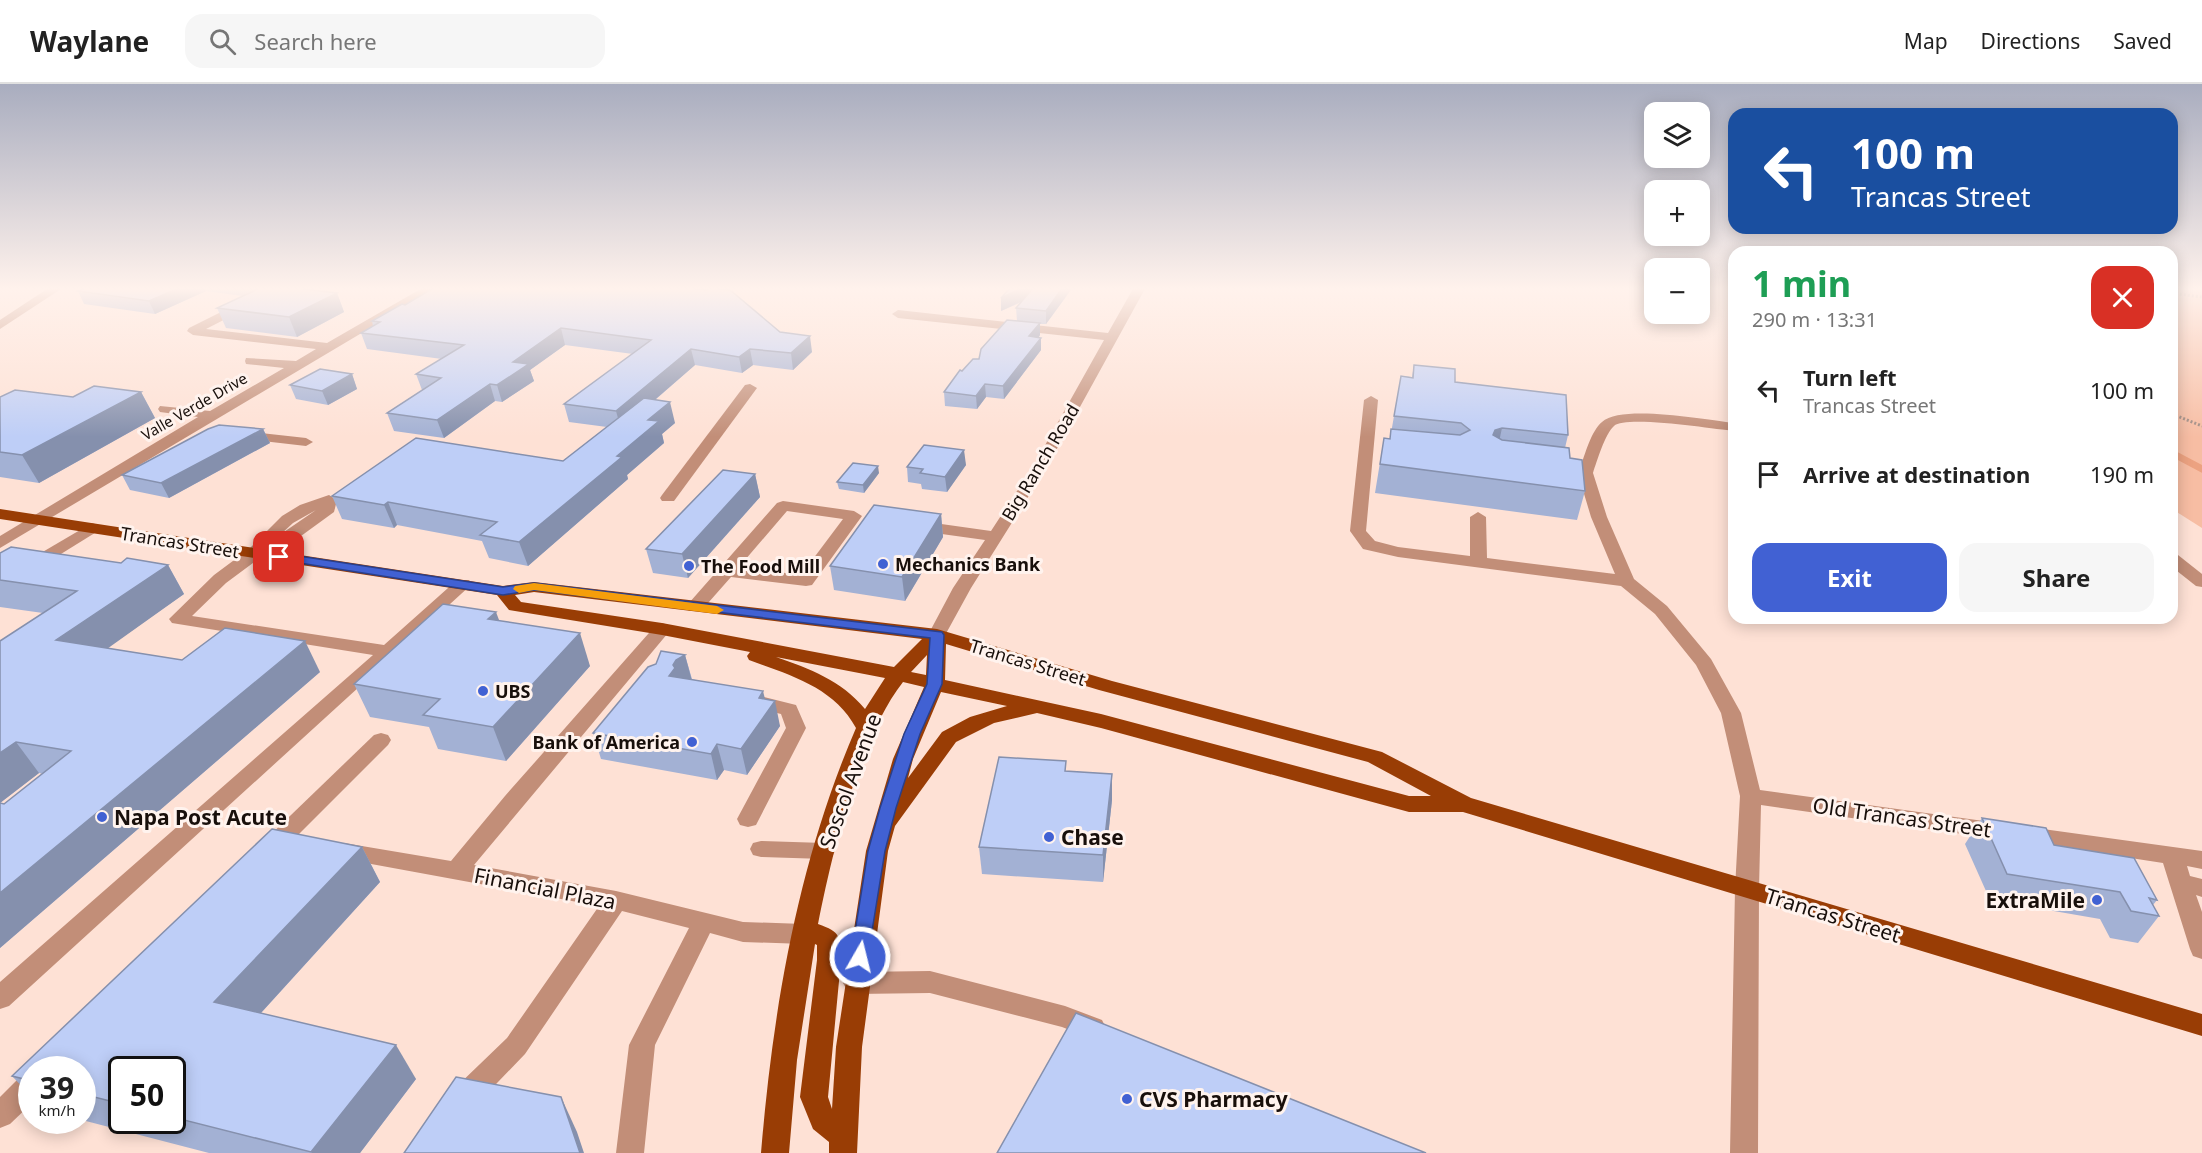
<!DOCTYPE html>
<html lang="en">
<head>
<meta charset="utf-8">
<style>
	body { margin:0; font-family:"Noto Sans",sans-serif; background:#f6f6f6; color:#222; height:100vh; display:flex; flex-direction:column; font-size:22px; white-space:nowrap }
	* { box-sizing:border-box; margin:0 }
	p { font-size:20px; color:#767676 }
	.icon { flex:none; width:33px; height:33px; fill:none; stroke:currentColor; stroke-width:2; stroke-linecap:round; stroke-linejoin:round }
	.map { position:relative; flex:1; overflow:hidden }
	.details { position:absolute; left:1728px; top:162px; width:450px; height:378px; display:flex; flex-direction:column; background:#fff; border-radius:18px; box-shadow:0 3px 15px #0003 }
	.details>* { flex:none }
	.hud { position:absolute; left:1728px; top:24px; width:450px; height:126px; border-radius:18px; box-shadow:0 3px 15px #0003; background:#1a4fa0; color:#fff; overflow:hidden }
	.tools { position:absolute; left:1644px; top:18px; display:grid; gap:12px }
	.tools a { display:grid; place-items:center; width:66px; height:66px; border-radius:12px; background:#fff; box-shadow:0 3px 15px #0003; font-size:30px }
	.speed { position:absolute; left:18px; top:972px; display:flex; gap:12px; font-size:30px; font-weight:700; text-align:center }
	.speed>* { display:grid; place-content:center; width:78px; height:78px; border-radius:50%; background:#fff; box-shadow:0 3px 15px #0003; line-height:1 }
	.speed small { font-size:15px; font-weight:400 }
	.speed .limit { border:3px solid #111; border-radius:9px; background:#fff; color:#111 }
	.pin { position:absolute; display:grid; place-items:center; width:51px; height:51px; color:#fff; margin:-26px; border-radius:12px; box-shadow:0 3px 9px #0006 }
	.me { position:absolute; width:66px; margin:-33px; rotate:8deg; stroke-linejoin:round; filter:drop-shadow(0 0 4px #0008) }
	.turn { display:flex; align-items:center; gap:21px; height:126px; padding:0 24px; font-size:27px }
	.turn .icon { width:78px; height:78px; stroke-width:2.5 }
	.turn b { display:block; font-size:42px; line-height:51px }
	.round { display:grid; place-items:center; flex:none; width:63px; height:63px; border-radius:18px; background:#f6f6f6 }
	.overview { display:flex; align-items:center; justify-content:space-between; height:102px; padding:0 24px }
	h1 { font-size:36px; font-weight:700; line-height:45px; color:#1e9e55 }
	.button { display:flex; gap:12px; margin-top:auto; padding:12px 24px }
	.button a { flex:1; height:69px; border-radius:18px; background:#4161d3; color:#fff; font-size:24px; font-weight:700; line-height:69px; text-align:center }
	.button a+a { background:#f6f6f6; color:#222 }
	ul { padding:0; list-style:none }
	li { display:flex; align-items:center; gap:18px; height:84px; padding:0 24px }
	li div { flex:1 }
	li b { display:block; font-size:22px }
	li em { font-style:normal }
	header { display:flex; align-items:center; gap:36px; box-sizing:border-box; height:84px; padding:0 30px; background:#fff; border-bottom:2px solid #e0e0e0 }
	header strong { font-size:28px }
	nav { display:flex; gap:33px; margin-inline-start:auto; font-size:21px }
	.search { width:420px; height:54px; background:#f6f6f6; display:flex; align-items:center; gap:15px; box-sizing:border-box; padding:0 21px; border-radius:18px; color:#767676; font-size:22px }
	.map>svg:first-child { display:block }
</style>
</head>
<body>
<header>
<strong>Waylane</strong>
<div class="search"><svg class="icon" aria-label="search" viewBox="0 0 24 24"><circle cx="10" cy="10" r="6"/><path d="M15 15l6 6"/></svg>Search here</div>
<nav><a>Map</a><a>Directions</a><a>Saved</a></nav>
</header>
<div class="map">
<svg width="2202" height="1069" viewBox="0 0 2202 1069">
	<rect width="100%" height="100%" fill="#fee1d5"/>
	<!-- green -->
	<polygon fill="#f7bda3" points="2172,203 2202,203 2202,444 2172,425"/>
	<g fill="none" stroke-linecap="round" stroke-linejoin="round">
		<!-- stream -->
		<polyline stroke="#eca281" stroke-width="7" points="2172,369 2202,385"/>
		<!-- path -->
		<g stroke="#a18c83" stroke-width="3" stroke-dasharray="2 2" stroke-linecap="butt">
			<polyline points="2172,209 2202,213"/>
			<polyline points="2172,330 2202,342"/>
		</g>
		<!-- minor -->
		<g fill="#c28e78" fill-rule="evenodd">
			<polygon points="50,203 64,203 0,245 0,236"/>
			<polygon points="424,203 439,203 0,464 0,452 198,333 160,328 158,325 160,322 210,327 284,284 246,280 245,277 246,274 296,277 316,265 193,251 187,247 189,244 243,217 247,218 247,224 206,245 327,259"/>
			<polygon points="1134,203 1146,203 1048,381 971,504 943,555 931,555 928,551 953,504 985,456 920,447 912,442 920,437 991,447 1034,381 1104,256 898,234 892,230 898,226 1108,249"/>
			<polygon points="750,300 757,304 674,417 662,417 660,414 662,411 745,301"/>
			<path d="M1371,312L1378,316L1366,447L1375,457L1398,463L1470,472V433L1478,428L1486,433L1487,474L1615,490L1591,433L1579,393L1556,389L1553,386L1556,383L1580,384C1585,371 1591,347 1602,338C1622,320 1705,336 1734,339V347C1713,345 1626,331 1614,342C1605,350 1597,377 1593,389L1607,433L1634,495L1667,522L1711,575L1741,629L1760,706L1998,739L2006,741L2009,747L2006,753L1998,755L1761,721L1759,805L1758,1069H1730L1735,805L1740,712L1721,629L1696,581L1655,530L1621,502L1398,473L1363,465L1350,447L1364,316Z"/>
			<polygon points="243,347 306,354 313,358 306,362 238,354 236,351"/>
			<path d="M329,411L337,416L334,428L301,452L261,473L226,499L192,532L384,561L457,496H469L472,500L9,922L0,925V898L373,571L178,540L172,539L169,535L214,491L249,465L282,432L300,421ZM316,426L281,450L293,439Z"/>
			<path d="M783,417L854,427L862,432L812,501L806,502L731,493L701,527H689L686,523L689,519L777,419ZM787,427L843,435L801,491L739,483Z"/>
			<polygon points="92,439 98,441 100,444 98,447 6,504 0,505 0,493"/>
			<polygon points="2172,470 2178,471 2202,490 2202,503 2196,502 2172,483"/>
			<polygon points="662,539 668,541 671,545 668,549 474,781 616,807 743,838 804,840 813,843 816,850 813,857 804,860 743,858 710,849 655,961 644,1069 616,1069 629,961 689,844 622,827 525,970 473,1024 463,1028 453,1024 449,1015 453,1006 507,954 599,822 344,775 336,773 333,767 336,761 344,759 451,777 505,712 656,541"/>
			<polygon points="752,610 796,621 806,644 756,741 748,743 740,741 737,735 786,644 781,630 745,621 742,616 745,611"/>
			<polygon points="381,649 388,651 391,656 388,661 279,770 271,772 263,770 260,764 263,758 374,651"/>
			<polygon points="2029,743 2202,767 2202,785 2187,782 2190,792 2202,795 2202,813 2196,811 2202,828 2202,875 2193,872 2190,865 2163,779 2021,757 2018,751 2021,745"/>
			<polygon points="761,757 824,759 832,761 835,767 832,773 824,775 761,773 753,771 750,765 753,759"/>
			<polygon points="930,887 1065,922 1102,936 1106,944 1102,952 1093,955 1062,943 930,909 856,910 847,906 843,899 847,892 856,888"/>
			<polygon points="32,988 32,1019 10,1040 0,1044 0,1013 22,991"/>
		</g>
		<!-- major -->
		<path fill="#993d05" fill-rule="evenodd" d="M0,425L503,502L534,498L937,545L1112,597L1382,668L1471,714L2202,930V952L1463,728H1409L1101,644L1037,629L994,639L956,658L895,742L888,767L862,963L857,1069H829V1058L813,1045L800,1013L817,876V861L815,860L797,976L789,1069H761C773,924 798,778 856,644C834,603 790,591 749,576L747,572L750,568L662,551L515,527L509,526L497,511L0,435ZM534,508L922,555L894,583L662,539L521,518L515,511ZM946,560L1099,606L1368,678L1431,712H1409L1101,630L945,596ZM927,571L926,591L911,588ZM776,573L885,594L865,625C841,596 810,585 776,573ZM903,598L924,603L893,675L866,767L836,963L832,1025L828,1013L841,876C841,853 841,848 818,840C832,770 859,654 903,598ZM941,608L1007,622L970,633L942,648L908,694L913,675Z"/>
	</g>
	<!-- wall -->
	<g fill="#a3b1d4" fill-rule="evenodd">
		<polygon points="88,203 317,203 311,206 337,209 344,228 297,253 226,244 217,224 243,212 206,207 155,230 84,220 78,207"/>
		<polygon points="435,203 729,203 726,205 780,248 812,268 793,286 753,281 742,289 695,281 655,316 675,339 662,350 664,359 627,391 628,395 528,482 489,474 482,457 397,441 394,444 342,435 332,412 563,377 607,343 569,338 564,320 633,270 565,261 530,286 534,297 502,318 495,317 444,354 394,347 387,329 422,306 416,290 442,275 367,265 361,249 373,242 372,237 405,221"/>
		<polygon points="1011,203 1073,203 1046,240 1040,240 1040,251 1039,253 1041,266 1004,315 986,313 977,325 945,322 944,308 962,287 979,275 1017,237 1016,224 1022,218 1001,227"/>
		<polygon points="1414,281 1455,298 1568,351 1565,364 1585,407 1577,436 1375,409 1384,354 1390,355 1401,292 1412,293"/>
		<polygon points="352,290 357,305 328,321 296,315 290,301"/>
		<polygon points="141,308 155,334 39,399 0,393 0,313 73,313"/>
		<polygon points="263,345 270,359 169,414 130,406 122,391"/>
		<polygon points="966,381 947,408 922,405 921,400 908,398 907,383"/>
		<polygon points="879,389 864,409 839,405 837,398"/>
		<polygon points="755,390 760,413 688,494 653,489 646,465"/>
		<polygon points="941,430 943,453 905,517 834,506 830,482"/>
		<polygon points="0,469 121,479 168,481 184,510 107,564 182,576 320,588 0,864 0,719 4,720 43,690 39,689 0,719 43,529 0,523"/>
		<polygon points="499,537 590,582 506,677 438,665 429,643 370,633 354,600"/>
		<polygon points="685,571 692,595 765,615 780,642 747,691 724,686 717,696 601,675 593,649"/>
		<polygon points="1067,687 1112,690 1112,716 1103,798 982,790 979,763"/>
		<polygon points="1982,734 2054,761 2157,816 2153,821 2159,832 2138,859 2110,854 2100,835 1990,816 1965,760"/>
		<path d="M362,763L380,798L261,929L416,995L360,1069H209L82,1036V986H32V1013L12,992ZM122,986H172V1036H122Z"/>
	</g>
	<!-- shaded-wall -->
	<g fill="#8590ad">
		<polygon points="181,203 204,203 206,207 155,230 149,217"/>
		<polygon points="287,203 317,203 288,217"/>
		<polygon points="714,203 729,203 716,213"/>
		<polygon points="1024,203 1041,203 1042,208 1001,227 1001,214"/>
		<polygon points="1063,203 1073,203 1046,240 1046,227"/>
		<polygon points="337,209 344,228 297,253 289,233"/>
		<polygon points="1040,239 1040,251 1030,265 1029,252"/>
		<polygon points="561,244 565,261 530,286 534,297 502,318 497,301 513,278"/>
		<polygon points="810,252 812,268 793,286 791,269"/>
		<polygon points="1041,254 1041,266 1004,315 1003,302"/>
		<polygon points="691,265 695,281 621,345 616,327"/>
		<polygon points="750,265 753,281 742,289 739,273"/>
		<polygon points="352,290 357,305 328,321 322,307"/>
		<polygon points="490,300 495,317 444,354 437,336"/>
		<polygon points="985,300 986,313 977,325 976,312"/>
		<polygon points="141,308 155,334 39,399 22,371"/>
		<polygon points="670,318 675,339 662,350 664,359 627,391 628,395 528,482 519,458 617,372 648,336"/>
		<polygon points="1502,344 1496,372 1493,351 1495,346"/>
		<polygon points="263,345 270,359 169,414 161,399"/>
		<polygon points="964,366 966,381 947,408 945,393"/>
		<polygon points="878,382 879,389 864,409 863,401"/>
		<polygon points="755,390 760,413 688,494 682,470"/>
		<polygon points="388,418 397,441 394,444 384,421"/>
		<polygon points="941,430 943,453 905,517 902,493"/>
		<polygon points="168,481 184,510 76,587 56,556"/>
		<polygon points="496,528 508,560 488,535"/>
		<polygon points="580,549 590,582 506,677 493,643"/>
		<polygon points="305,557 320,588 0,864 0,809"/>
		<polygon points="685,571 692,597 669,592 673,581 676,576"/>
		<polygon points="763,607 768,627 775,617 780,642 747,691 741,665 759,614"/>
		<polygon points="16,658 39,689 0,719 0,669"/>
		<polygon points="717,660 724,686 717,696 711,670"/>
		<polygon points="1112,690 1112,716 1103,798 1103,771"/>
		<polygon points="362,763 380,798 239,953 214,918"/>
		<polygon points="396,961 416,995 360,1069 312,1069 311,1068"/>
		<polygon points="561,1013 577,1048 584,1069 580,1069"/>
	</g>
	<!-- building -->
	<g fill="#becef7" stroke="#8590ad" stroke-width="1.5">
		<polygon points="88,203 181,203 149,217 78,207"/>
		<polygon points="262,203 288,203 337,209 289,233 217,224"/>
		<polygon points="435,203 680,203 706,206 710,204 730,206 780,248 810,252 791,269 750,265 739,273 691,265 616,327 564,320 651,256 561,244 513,278 529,280 497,301 490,300 437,336 387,329 441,294 416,290 464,261 361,249 380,238 372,237 402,220 405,221"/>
		<polygon points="1011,203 1024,203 1001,214"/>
		<polygon points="1034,203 1063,203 1046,227 1016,224"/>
		<polygon points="1007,236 1040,239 1029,252 1041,254 1003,302 985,300 976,312 944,308 960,286 962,287 973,275 979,275 981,265"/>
		<polygon points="1414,281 1455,285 1455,298 1566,311 1568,351 1502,344 1495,346 1493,351 1502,356 1569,364 1570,374 1582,376 1585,407 1380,380 1384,354 1390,355 1391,345 1460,351 1470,346 1461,339 1394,332 1401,292 1413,294"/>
		<polygon points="320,285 352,290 322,307 290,301"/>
		<polygon points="94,302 141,308 22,371 0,368 0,313 15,306 73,313"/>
		<polygon points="644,314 670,318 648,336 659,337 617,372 622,373 519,458 480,451 497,438 388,418 384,421 332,412 416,354 563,377"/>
		<polygon points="219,341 263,345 161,399 122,391 208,345"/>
		<polygon points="924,361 964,366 945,393 920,389 923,385 907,383"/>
		<polygon points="853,379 878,382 863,401 837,398"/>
		<polygon points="723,386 755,390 682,470 646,465"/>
		<polygon points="874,421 941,430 902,493 830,482"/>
		<polygon points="11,463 121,479 127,474 168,481 56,556 182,576 225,544 305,557 0,809 0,719 4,720 71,667 16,658 0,669 0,557 77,507 0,496 0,469"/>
		<polygon points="443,520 496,528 488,535 580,549 493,643 423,631 440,615 354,600"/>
		<polygon points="661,567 685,571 676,576 673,581 675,584 669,592 763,607 759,614 775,617 741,665 717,660 711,670 593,649 648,583 656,580"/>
		<polygon points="999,673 1066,677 1065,687 1112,690 1103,771 979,763"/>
		<polygon points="1982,734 2046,744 2054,761 2134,774 2157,816 2149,814 2159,832 2131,827 2120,808 2007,790"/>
		<polygon points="272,745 362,763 214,918 396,961 311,1068 172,1033 172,986 122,986 122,1020 82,1010 82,986 32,986 32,997 12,992"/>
		<polygon points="1076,929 1426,1069 997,1069"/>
		<polygon points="456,993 561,1013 580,1069 404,1069"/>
	</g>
	<!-- sky -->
	<linearGradient id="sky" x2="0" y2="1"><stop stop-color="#a9adbf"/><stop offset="0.58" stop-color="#fff2ec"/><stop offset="1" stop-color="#fff2ec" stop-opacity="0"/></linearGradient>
	<rect width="2202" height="353" fill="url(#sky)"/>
	<!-- route -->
	<polygon fill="#4161d3" stroke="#2a3f89" stroke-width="1.5" points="279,469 503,503 534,499 942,548 944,551 942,600 920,650 896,724 885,767 867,878 860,881 853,878 851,873 868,767 880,724 904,650 927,600 930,554 534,506 503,511 274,475 272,473"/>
	<!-- slow -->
	<polygon fill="#f59e0b" points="534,499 717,522 724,526 717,530 534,506 519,509 513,505 515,502"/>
	<!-- markers -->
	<g fill="#4161d3" stroke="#fff3ee" stroke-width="2">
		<circle cx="883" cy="480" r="6"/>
		<circle cx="689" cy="482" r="6"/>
		<circle cx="483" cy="607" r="6"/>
		<circle cx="692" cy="658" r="6"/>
		<circle cx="102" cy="733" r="6"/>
		<circle cx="1049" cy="753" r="6"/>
		<circle cx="2097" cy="816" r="6"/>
		<circle cx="1127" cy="1015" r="6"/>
	</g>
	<g text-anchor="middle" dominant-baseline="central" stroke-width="6" stroke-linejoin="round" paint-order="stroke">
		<!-- far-street labels -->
		<g font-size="15" fill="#180f0b" stroke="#fff3ee">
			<text transform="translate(194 322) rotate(-30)">Valle Verde Drive</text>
		</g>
		<!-- street labels -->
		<g font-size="18" fill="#180f0b" stroke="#fff3ee">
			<text transform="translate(1040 378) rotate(-59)">Big Ranch Road</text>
			<text transform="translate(180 458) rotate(9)">Trancas Street</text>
			<text transform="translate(1028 578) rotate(17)">Trancas Street</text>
		</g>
		<!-- poi labels -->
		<g font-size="18" font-weight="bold" fill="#180f0b" stroke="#fff3ee" text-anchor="start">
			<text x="895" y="480">Mechanics Bank</text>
			<text x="701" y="482">The Food Mill</text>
			<text x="495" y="607">UBS</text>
			<text x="680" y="658" text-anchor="end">Bank of America</text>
		</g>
		<!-- near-street labels -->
		<g font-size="21" fill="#180f0b" stroke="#fff3ee">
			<text transform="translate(850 697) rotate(-70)">Soscol Avenue</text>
			<text transform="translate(1902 733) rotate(8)">Old Trancas Street</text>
			<text transform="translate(545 804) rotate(11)">Financial Plaza</text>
			<text transform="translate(1833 831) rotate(17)">Trancas Street</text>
		</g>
		<!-- near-poi labels -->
		<g font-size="21" font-weight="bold" fill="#180f0b" stroke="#fff3ee" text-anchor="start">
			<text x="114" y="733">Napa Post Acute</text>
			<text x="1061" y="753">Chase</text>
			<text x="2085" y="816" text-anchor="end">ExtraMile</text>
			<text x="1139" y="1015">CVS Pharmacy</text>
		</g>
	</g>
</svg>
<div class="tools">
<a><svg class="icon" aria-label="layers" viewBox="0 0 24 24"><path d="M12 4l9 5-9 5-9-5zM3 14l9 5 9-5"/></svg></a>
<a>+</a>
<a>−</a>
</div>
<div class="speed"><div>39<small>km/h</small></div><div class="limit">50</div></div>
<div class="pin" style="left:279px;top:473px;background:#d93025"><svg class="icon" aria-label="arrive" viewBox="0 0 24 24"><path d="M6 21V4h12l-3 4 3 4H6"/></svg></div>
<svg class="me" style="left:860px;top:873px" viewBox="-20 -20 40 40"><circle r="17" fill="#4161d3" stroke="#fff" stroke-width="3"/><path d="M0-11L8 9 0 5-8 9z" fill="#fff"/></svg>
<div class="hud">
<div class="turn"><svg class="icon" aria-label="left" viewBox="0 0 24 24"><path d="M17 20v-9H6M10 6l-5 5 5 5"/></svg><div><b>100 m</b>Trancas Street</div></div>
</div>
<section class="details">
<div class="overview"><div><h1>1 min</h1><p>290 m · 13:31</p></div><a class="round" style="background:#d93025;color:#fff"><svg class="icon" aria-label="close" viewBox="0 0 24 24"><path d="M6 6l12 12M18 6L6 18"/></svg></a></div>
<ul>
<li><svg class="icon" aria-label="left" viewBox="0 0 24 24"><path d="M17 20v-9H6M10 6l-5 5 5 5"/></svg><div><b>Turn left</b><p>Trancas Street</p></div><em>100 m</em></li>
<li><svg class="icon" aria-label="arrive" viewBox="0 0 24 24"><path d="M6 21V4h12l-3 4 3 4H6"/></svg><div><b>Arrive at destination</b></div><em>190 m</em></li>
</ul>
<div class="button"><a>Exit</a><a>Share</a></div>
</section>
</div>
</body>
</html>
